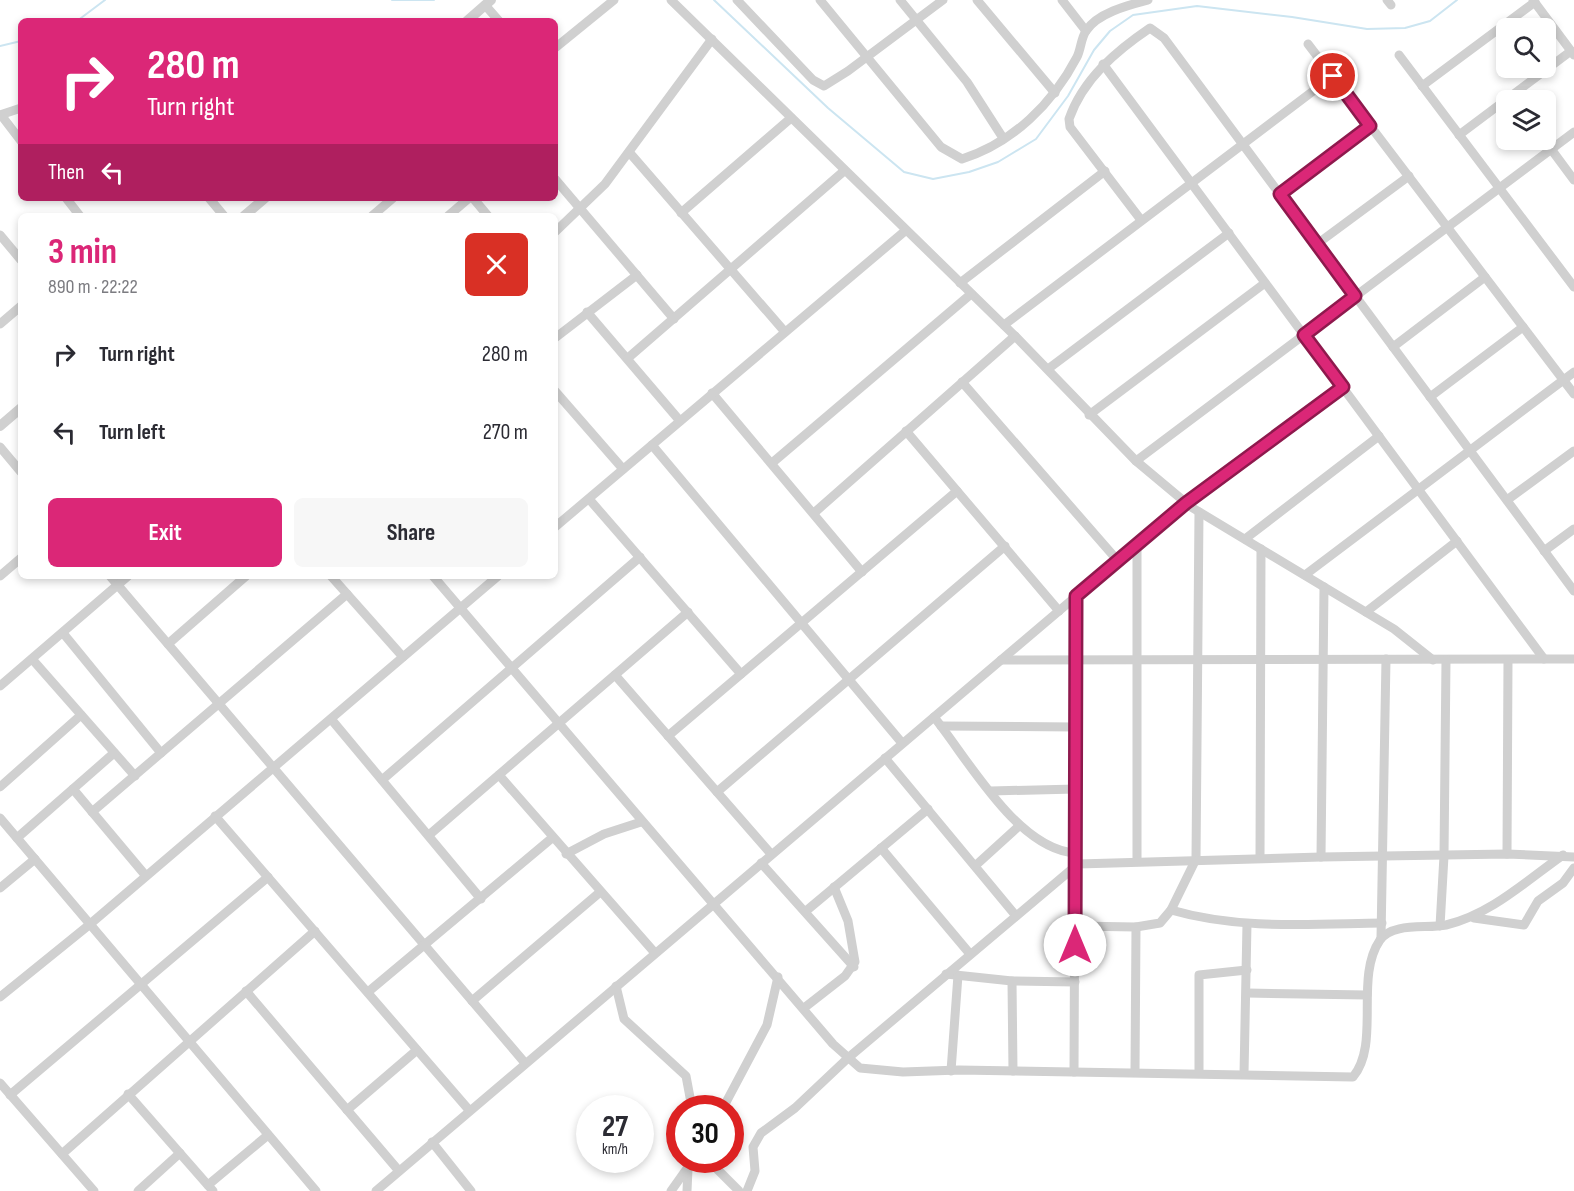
<!DOCTYPE html>
<html lang="en">
<head>
<meta charset="utf-8">
<style>
	body { margin:0; font-family:"Sofia Sans Condensed",sans-serif; background:#f7f7f7; color:#2b2b33; height:100vh; display:flex; flex-direction:column; font-size:22px; white-space:nowrap }
	* { box-sizing:border-box; margin:0 }
	p { font-size:20px; color:#7c7c81 }
	.icon { flex:none; width:33px; height:33px; fill:none; stroke:currentColor; stroke-width:2; stroke-linecap:round; stroke-linejoin:round }
	.map { position:relative; flex:1; overflow:hidden }
	.side { position:absolute; left:18px; top:213px; width:540px; height:366px; display:flex; flex-direction:column; background:#fff; border-radius:9px; box-shadow:0 3px 9px #0003 }
	.side>* { flex:none }
	.banner { position:absolute; left:18px; top:18px; width:540px; height:183px; border-radius:9px; box-shadow:0 3px 9px #0003; background:#db2777; color:#fff; overflow:hidden }
	.buttons { position:absolute; left:1496px; top:18px; display:grid; gap:12px }
	.buttons a { display:grid; place-items:center; width:60px; height:60px; border-radius:9px; background:#fff; box-shadow:0 3px 9px #0003; font-size:30px }
	.speed { position:absolute; left:576px; top:1095px; display:flex; gap:12px; font-size:30px; font-weight:700; text-align:center }
	.speed>* { display:grid; place-content:center; width:78px; height:78px; border-radius:50%; background:#fff; box-shadow:0 3px 9px #0003; line-height:1 }
	.speed small { font-size:15px; font-weight:400 }
	.speed .limit { border:9px solid #d22; background:#fff; color:#111 }
	.pin { position:absolute; display:grid; place-items:center; width:51px; height:51px; color:#fff; margin:-26px; border:3px solid #fff; border-radius:50%; box-shadow:0 2px 6px #0007 }
	.me { position:absolute; width:66px; margin:-33px; rotate:0deg; stroke-linejoin:round; filter:drop-shadow(0 0 4px #0008) }
	.turn { display:flex; align-items:center; gap:21px; height:126px; padding:0 30px; font-size:27px }
	.turn .icon { width:78px; height:78px; stroke-width:2.5 }
	.turn b { display:block; font-size:42px; line-height:51px }
	.then { display:flex; align-items:center; height:57px; padding:0 30px; background:#0003; gap:12px; font-size:22px }
	.round { display:grid; place-items:center; flex:none; width:63px; height:63px; border-radius:9px; background:#f7f7f7 }
	.headline { display:flex; align-items:center; justify-content:space-between; height:102px; padding:0 30px }
	h1 { font-size:36px; font-weight:700; line-height:45px; color:#db2777 }
	.cta { display:flex; gap:12px; margin-top:auto; padding:12px 30px }
	.cta a { flex:1; height:69px; border-radius:9px; background:#db2777; color:#fff; font-size:24px; font-weight:700; line-height:69px; text-align:center }
	.cta a+a { background:#f7f7f7; color:#2b2b33 }
	ul { padding:0; list-style:none }
	li { display:flex; align-items:center; gap:18px; height:78px; padding:0 30px }
	li div { flex:1 }
	li b { display:block; font-size:22px }
	li em { font-style:normal }
	.map>svg:first-child { display:block }
</style>
</head>
<body>
<div class="map">
<svg width="1574" height="1191" viewBox="0 0 1574 1191">
	<rect width="100%" height="100%" fill="#fff"/>
	<g fill="none" stroke-linecap="round" stroke-linejoin="round">
		<!-- stream -->
		<g stroke="#cce5f1" stroke-width="2">
			<polyline points="392,0 434,0"/>
			<polyline points="714,0 828,108 904,172 933,179 969,172 998,162 1036,139 1068,96 1094,50 1110,31 1133,15 1197,6 1292,17 1367,29 1405,28 1430,21 1457,0"/>
			<polyline points="77,21 105,0"/>
			<polyline points="0,46 21,41"/>
		</g>
		<!-- minor -->
		<g stroke="#d0d0d0" stroke-width="9">
			<polyline points="671,0 1015,336 1136,461 1191,507 1394,629 1433,660"/>
			<polyline points="737,0 813,80 824,86 848,71 943,0"/>
			<path d="M820,0L941,147L962,159C1013,143 1053,103 1077,57C1081,49 1081,38 1086,31C1097,13 1129,5 1148,0"/>
			<polyline points="900,0 967,82 1003,138"/>
			<polyline points="977,0 1055,93"/>
			<polyline points="1062,0 1086,31"/>
			<polyline points="1387,0 1391,5"/>
			<polyline points="1533,0 1574,55"/>
			<polyline points="485,5 499,21"/>
			<polyline points="1308,44 1574,394"/>
			<polyline points="555,48 614,0"/>
			<polyline points="1399,55 1574,287"/>
			<polyline points="1103,64 1544,659"/>
			<polyline points="1422,86 1535,2"/>
			<polyline points="0,115 21,108"/>
			<polyline points="1,115 21,141"/>
			<polyline points="1459,135 1571,51"/>
			<polyline points="1551,149 1574,180"/>
			<polyline points="629,152 785,332"/>
			<polyline points="555,179 674,319"/>
			<polyline points="1280,194 1370,126"/>
			<polyline points="66,198 80,216"/>
			<polyline points="209,198 224,216"/>
			<polyline points="473,198 488,216"/>
			<polyline points="681,213 791,118"/>
			<polyline points="372,216 393,198"/>
			<polyline points="448,216 469,198"/>
			<path d="M1141,220L1070,127L1069,119C1083,79 1116,51 1150,28L1164,38L1574,591"/>
			<polyline points="555,232 605,184 712,39"/>
			<polyline points="0,235 21,260"/>
			<polyline points="1317,244 1409,176"/>
			<polyline points="960,283 1105,171"/>
			<polyline points="587,312 680,421"/>
			<polyline points="0,324 21,306"/>
			<polyline points="1004,325 1333,76"/>
			<polyline points="555,338 637,275"/>
			<polyline points="1393,347 1485,277"/>
			<polyline points="628,358 844,171"/>
			<polyline points="1048,369 1229,233"/>
			<polyline points="962,382 1118,561"/>
			<polyline points="555,391 623,469"/>
			<polyline points="712,393 862,572"/>
			<polyline points="1430,397 1523,327"/>
			<polyline points="1089,415 1265,283"/>
			<polyline points="906,431 1059,611"/>
			<polyline points="652,445 902,743"/>
			<polyline points="0,447 21,472"/>
			<polyline points="1136,461 1574,132"/>
			<polyline points="772,463 971,294"/>
			<polyline points="589,499 741,674"/>
			<polyline points="1507,500 1574,451"/>
			<polyline points="814,513 1015,336"/>
			<polyline points="555,527 905,231"/>
			<polyline points="1245,539 1379,436"/>
			<polyline points="1544,551 1574,529"/>
			<polyline points="1305,575 1574,372"/>
			<polyline points="0,576 21,558"/>
			<polyline points="110,576 525,1063"/>
			<polyline points="331,576 403,657"/>
			<path d="M433,576L833,1044L860,1068L903,1072L959,1070L1353,1077C1381,1043 1354,978 1380,940C1393,922 1426,929 1446,925C1490,915 1526,881 1563,855"/>
			<polyline points="1366,612 1457,541"/>
			<polyline points="63,633 161,753"/>
			<polyline points="168,644 246,576"/>
			<polyline points="32,659 135,776"/>
			<polyline points="1001,660 1574,659"/>
			<polyline points="615,675 771,854"/>
			<polyline points="0,686 128,576"/>
			<path d="M934,717C968,759 1017,849 1075,853"/>
			<polyline points="331,719 481,899"/>
			<polyline points="941,726 1076,727"/>
			<polyline points="668,736 957,491"/>
			<polyline points="885,758 1016,916"/>
			<polyline points="499,775 655,953"/>
			<polyline points="382,780 640,557"/>
			<polyline points="0,787 81,715"/>
			<polyline points="73,789 146,876"/>
			<polyline points="991,791 1076,789"/>
			<polyline points="717,792 1005,546"/>
			<polyline points="92,812 347,594"/>
			<polyline points="215,816 469,1110"/>
			<polyline points="0,818 316,1191"/>
			<polyline points="429,835 688,612"/>
			<polyline points="17,838 114,753"/>
			<polyline points="881,848 970,954"/>
			<polyline points="566,854 604,834 641,822"/>
			<polyline points="1507,854 1508,660"/>
			<polyline points="1321,857 1324,587"/>
			<polyline points="1260,858 1261,549"/>
			<polyline points="1137,860 1137,544"/>
			<polyline points="761,863 854,967"/>
			<polyline points="975,866 1019,826"/>
			<polyline points="0,888 35,859"/>
			<path d="M1171,910C1240,930 1311,924 1382,923"/>
			<polyline points="806,911 928,809"/>
			<polyline points="1474,918 1524,925 1538,901 1563,883 1574,868"/>
			<polyline points="1075,926 1136,927 1160,923 1171,910 1196,859 1199,512"/>
			<polyline points="1440,926 1444,856 1446,660"/>
			<polyline points="1381,938 1386,659"/>
			<polyline points="946,974 1012,981 1075,982"/>
			<polyline points="1012,981 1013,1071"/>
			<polyline points="616,986 624,1019 686,1076 692,1108"/>
			<polyline points="246,991 399,1171"/>
			<polyline points="368,992 552,838"/>
			<polyline points="1247,993 1367,995"/>
			<polyline points="0,997 89,925 498,576"/>
			<polyline points="472,1001 599,893"/>
			<polyline points="804,1008 845,976 855,962 848,921 834,887"/>
			<polyline points="951,1071 958,975"/>
			<polyline points="1074,1072 1076,596"/>
			<polyline points="1135,1072 1136,927"/>
			<polyline points="1199,1073 1199,975 1247,970"/>
			<polyline points="1244,1074 1247,924"/>
			<polyline points="0,1083 94,1191"/>
			<polyline points="128,1094 213,1191"/>
			<polyline points="10,1095 268,877"/>
			<polyline points="723,1108 767,1025 778,977"/>
			<polyline points="347,1110 417,1050"/>
			<polyline points="432,1142 471,1191"/>
			<polyline points="62,1154 315,931"/>
			<polyline points="708,1160 739,1191"/>
			<polyline points="208,1185 268,1135"/>
			<polyline points="138,1191 180,1153"/>
			<polyline points="376,1191 1186,503 1343,387"/>
			<polyline points="671,1191 693,1160"/>
			<polyline points="687,1191 688,1169"/>
			<polyline points="747,1191 755,1171 753,1147 761,1133 795,1108 848,1058 1078,864 1321,857 1507,854 1574,857"/>
		</g>
		<!-- tertiary -->
		<g stroke="#d0d0d0" stroke-width="10">
			<polyline points="467,21 491,0"/>
			<polyline points="244,216 265,198"/>
			<polyline points="0,426 21,408"/>
		</g>
	</g>
	<g fill="none" stroke-linecap="round" stroke-linejoin="round">
		<defs>
			<polyline id="route" points="1075,945 1076,596 1186,503 1343,387 1304,335 1355,296 1280,194 1370,126 1333,76"/>
		</defs>
		<!-- route casing -->
		<use href="#route" stroke="#8e194d" stroke-width="15"/>
		<!-- route -->
		<use href="#route" stroke="#db2777" stroke-width="10"/>
	</g>
</svg>
<div class="buttons">
<a><svg class="icon" aria-label="search" viewBox="0 0 24 24"><circle cx="10" cy="10" r="6"/><path d="M15 15l6 6"/></svg></a>
<a><svg class="icon" aria-label="layers" viewBox="0 0 24 24"><path d="M12 4l9 5-9 5-9-5zM3 14l9 5 9-5"/></svg></a>
</div>
<div class="speed"><div>27<small>km/h</small></div><div class="limit">30</div></div>
<div class="pin" style="left:1333px;top:76px;background:#d93025"><svg class="icon" aria-label="arrive" viewBox="0 0 24 24"><path d="M6 21V4h12l-3 4 3 4H6"/></svg></div>
<svg class="me" style="left:1075px;top:945px" viewBox="-20 -20 40 40"><circle r="19" fill="#fff"/><path d="M0-13L10 11 0 6-10 11z" fill="#db2777"/></svg>
<div class="banner">
<div class="turn"><svg class="icon" aria-label="right" viewBox="0 0 24 24"><path d="M7 20v-9h11M14 6l5 5-5 5"/></svg><div><b>280 m</b>Turn right</div></div>
<div class="then">Then<svg class="icon" aria-label="left" viewBox="0 0 24 24"><path d="M17 20v-9H6M10 6l-5 5 5 5"/></svg></div>
</div>
<section class="side">
<div class="headline"><div><h1>3 min</h1><p>890 m · 22:22</p></div><a class="round" style="background:#d93025;color:#fff"><svg class="icon" aria-label="close" viewBox="0 0 24 24"><path d="M6 6l12 12M18 6L6 18"/></svg></a></div>
<ul>
<li><svg class="icon" aria-label="right" viewBox="0 0 24 24"><path d="M7 20v-9h11M14 6l5 5-5 5"/></svg><div><b>Turn right</b></div><em>280 m</em></li>
<li><svg class="icon" aria-label="left" viewBox="0 0 24 24"><path d="M17 20v-9H6M10 6l-5 5 5 5"/></svg><div><b>Turn left</b></div><em>270 m</em></li>
</ul>
<div class="cta"><a>Exit</a><a>Share</a></div>
</section>
</div>
</body>
</html>
